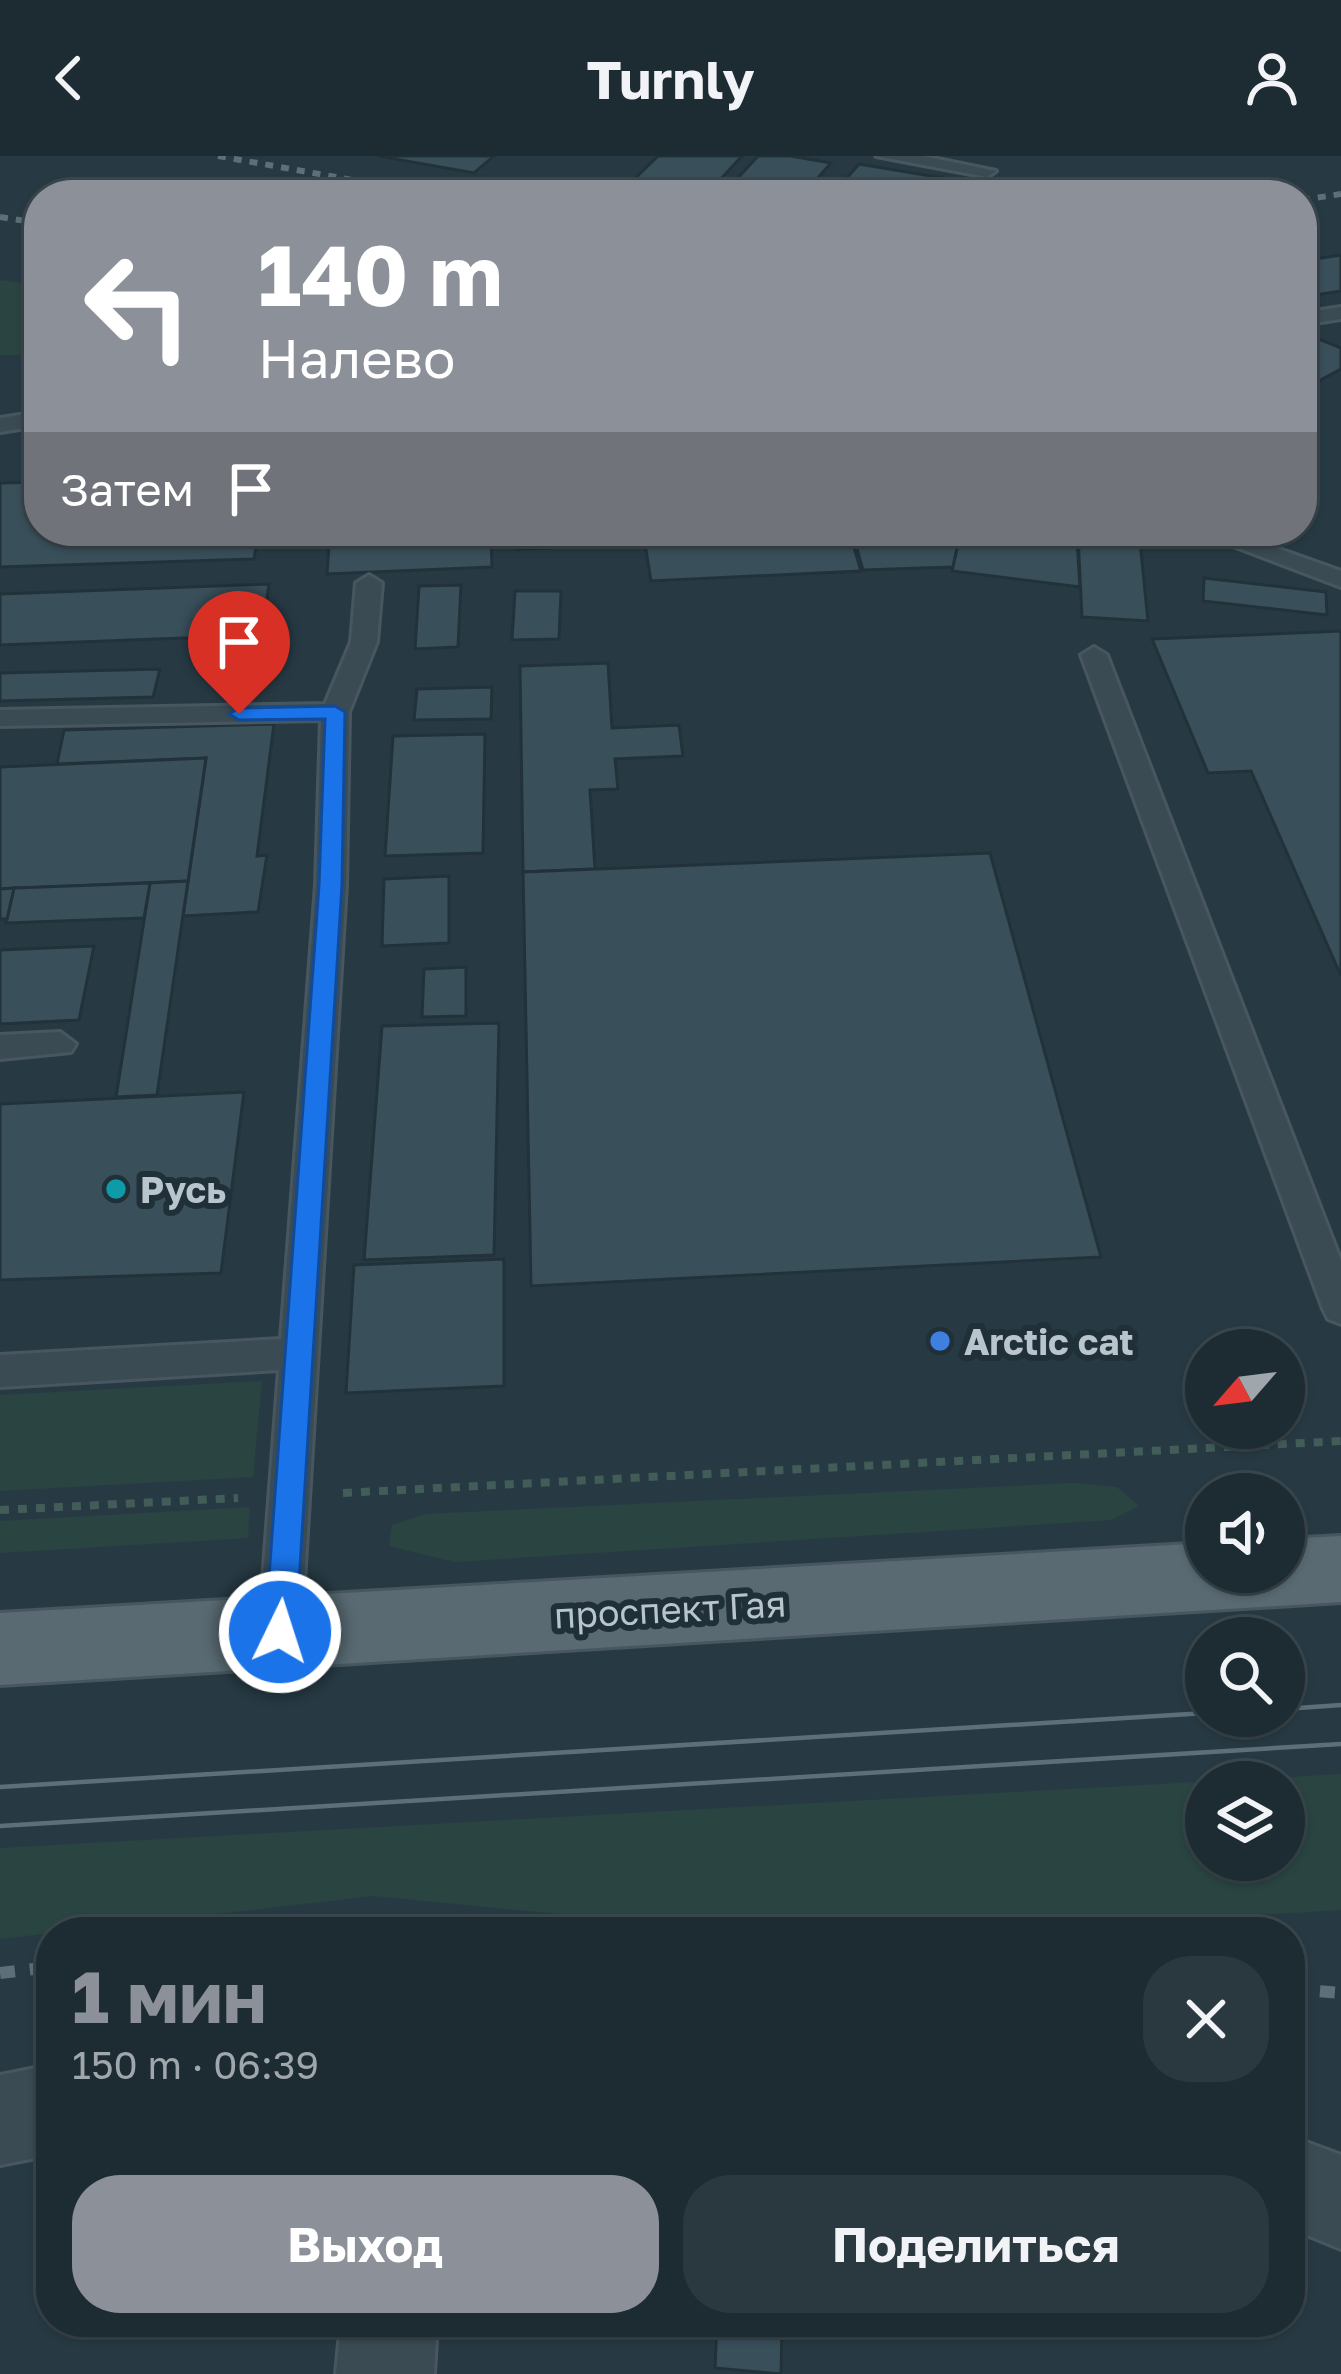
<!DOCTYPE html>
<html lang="ru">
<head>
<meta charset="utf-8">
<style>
	body { margin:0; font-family:"Golos Text",sans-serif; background:#2a383f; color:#f1f3f6; height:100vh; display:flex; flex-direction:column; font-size:45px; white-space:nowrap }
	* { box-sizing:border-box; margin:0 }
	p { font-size:39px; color:#a0a7ac }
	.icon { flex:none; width:66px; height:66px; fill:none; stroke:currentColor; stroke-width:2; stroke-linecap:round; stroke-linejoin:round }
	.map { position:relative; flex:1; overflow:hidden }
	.panel { position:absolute; left:36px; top:1761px; width:1269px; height:420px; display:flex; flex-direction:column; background:#1d2c33; border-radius:48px; box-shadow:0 3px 9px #0004,0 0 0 3px #3b484e }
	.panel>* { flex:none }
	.guide { position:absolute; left:24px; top:24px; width:1293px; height:366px; border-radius:48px; box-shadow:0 3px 9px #0004,0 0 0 3px #3b484e; background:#8c9099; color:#fff; overflow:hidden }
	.needle { width:78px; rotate:242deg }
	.buttons { position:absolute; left:1185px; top:1173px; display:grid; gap:24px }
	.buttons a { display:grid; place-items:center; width:120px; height:120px; border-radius:50%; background:#1d2c33; box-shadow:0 3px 9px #0004,0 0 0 3px #3b484e; font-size:60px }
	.pin { position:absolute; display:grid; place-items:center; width:102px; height:102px; color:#fff; margin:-123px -51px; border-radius:50% 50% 50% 0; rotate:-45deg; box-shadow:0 0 12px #0007 }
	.pin .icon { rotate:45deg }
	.me { position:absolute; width:132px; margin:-66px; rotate:4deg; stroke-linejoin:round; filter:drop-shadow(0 0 9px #0008) }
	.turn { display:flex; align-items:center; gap:42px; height:252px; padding:0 36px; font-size:54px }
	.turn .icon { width:156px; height:156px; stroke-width:2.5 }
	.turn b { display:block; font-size:84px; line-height:102px }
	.then { display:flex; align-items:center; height:114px; padding:0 36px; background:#0003; gap:24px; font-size:45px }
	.round { display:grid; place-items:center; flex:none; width:126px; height:126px; border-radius:48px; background:#2a383f }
	.overview { display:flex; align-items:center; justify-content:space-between; height:204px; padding:0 36px }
	h1 { font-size:72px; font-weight:700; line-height:90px; color:#8c9099 }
	.cta { display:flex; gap:24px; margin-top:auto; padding:24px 36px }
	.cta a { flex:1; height:138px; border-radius:48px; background:#8c9099; color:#fff; font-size:48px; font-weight:700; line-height:138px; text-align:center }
	.cta a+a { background:#2a383f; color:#f1f3f6 }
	header { display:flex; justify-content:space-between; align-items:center; height:156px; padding:0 36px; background:#1d2c33; font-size:54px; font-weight:700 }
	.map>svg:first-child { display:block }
</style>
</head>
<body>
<header><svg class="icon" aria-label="back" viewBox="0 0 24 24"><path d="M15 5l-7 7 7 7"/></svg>Turnly<svg class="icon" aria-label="person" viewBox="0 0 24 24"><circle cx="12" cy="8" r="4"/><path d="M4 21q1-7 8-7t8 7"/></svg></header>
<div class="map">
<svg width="1341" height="2218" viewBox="0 0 1341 2218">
	<rect width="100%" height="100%" fill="#273a44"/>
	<!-- green -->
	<g fill="#294441" fill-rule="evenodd">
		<polygon points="0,124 39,129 39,199 0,199"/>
		<polygon points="262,1225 253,1321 0,1335 0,1239"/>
		<polygon points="1074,1327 1117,1331 1139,1350 1111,1364 455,1406 389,1390 392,1369 425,1358"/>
		<polygon points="250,1351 248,1382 0,1397 0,1365"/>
		<path d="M1341,1618V1754L1139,1766L651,1767L373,1740L0,1783V1692ZM1284,1626V1704H1206V1626Z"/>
	</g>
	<!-- building -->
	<g fill="#394f5a" stroke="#22323a" stroke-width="3">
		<polygon points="378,0 494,0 474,17"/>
		<polygon points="658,0 742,0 706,39 618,39"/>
		<polygon points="758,0 791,0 831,7 803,39 722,39"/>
		<polygon points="859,8 985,29 978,39 833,38"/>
		<polygon points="1341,99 1341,135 1309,140 1319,148 1302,151 1302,105"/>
		<polygon points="1302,176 1341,192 1341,213 1302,234"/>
		<polygon points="39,326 39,375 259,375 254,403 0,411 0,327"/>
		<polygon points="330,375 491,375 492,411 327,418"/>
		<polygon points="516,375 552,375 553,392 516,393"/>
		<polygon points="584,375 811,375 812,376 585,383"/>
		<polygon points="852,375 914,375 959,384 953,411 863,414"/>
		<polygon points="914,375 1016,375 1077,383 1080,431 952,415 959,384"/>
		<polygon points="850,378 861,415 651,425 645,388"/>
		<polygon points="1078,381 1140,385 1148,465 1082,461"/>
		<polygon points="1204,422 1326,436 1327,459 1203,445"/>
		<polygon points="269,428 262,479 0,489 0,438"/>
		<polygon points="461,429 458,491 415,493 419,430"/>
		<polygon points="515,435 561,435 559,483 512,484"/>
		<polygon points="1341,475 1341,820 1251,615 1208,617 1152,483"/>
		<polygon points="608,507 612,572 679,569 683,600 615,603 618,633 590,634 595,713 523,716 520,510"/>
		<polygon points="160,513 153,541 0,545 0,517"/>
		<polygon points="492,531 491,563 414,564 417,533"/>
		<polygon points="274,568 257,700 267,699 258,756 183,760 206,602 57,608 64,574"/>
		<polygon points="485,578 483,697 385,700 393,580"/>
		<polygon points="206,602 188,725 0,733 0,611"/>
		<polygon points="990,697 1101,1101 531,1130 523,716"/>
		<polygon points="449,720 449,787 382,790 384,723"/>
		<polygon points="188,725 157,939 116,941 150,727"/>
		<polygon points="150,727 144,762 6,767 14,732"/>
		<polygon points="14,732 7,763 0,763 0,733"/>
		<polygon points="94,790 79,864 0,868 0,794"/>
		<polygon points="466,811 466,860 422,861 424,813"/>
		<polygon points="499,867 494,1099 364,1104 382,870"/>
		<polygon points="244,936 221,1117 0,1124 0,948"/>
		<polygon points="504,1103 504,1230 346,1237 354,1109"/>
		<polygon points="717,2166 782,2166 781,2218 715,2212"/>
	</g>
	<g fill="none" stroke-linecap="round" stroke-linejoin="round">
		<defs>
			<g id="service">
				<polygon points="876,0 923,0 996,15 987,21"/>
				<polygon points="1341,151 1341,163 1302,169 1302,157"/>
				<polygon points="39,256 39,270 0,276 0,262"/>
				<polygon points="1194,375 1229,375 1341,415 1341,431"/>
				<polygon points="369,419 382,427 377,486 349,556 346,729 301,1476 295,1490 280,1495 265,1490 259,1476 279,1214 0,1231 0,1199 281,1183 316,729 321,564 0,570 0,554 325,548 351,486 356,427"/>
				<polygon points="1094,491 1107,499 1341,1105 1341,1168 1328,1163 1323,1153 1081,499"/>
				<polygon points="60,876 76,888 71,896 0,903 0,879"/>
			</g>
			<g id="minor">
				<polygon points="51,1909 51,1999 0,2009 0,1919"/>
				<polygon points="1290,1980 1341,1999 1341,2093 1290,2072"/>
				<polygon points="341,2166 437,2166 434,2218 336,2218"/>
			</g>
			<polygon id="primary" points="1341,1380 1341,1446 0,1529 0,1457 1206,1387 1206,1416 1284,1416 1284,1383"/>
		</defs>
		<!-- service casing -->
		<use href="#service" stroke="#48575f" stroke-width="6"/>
		<!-- minor casing -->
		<use href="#minor" stroke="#48575f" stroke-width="6"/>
		<!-- primary casing -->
		<use href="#primary" stroke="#48575f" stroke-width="6"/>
		<!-- path -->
		<g stroke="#425c58" stroke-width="8" stroke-dasharray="9 9" stroke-linecap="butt">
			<polyline points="343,1337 1341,1285"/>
			<polyline points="0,1354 238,1342"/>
		</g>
		<!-- service -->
		<use href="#service" fill="#3b4b53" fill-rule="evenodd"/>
		<!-- minor -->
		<use href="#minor" fill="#3b4b53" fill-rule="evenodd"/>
		<!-- primary -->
		<use href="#primary" fill="#596a73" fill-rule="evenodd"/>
		<!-- tram -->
		<g stroke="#5d707a" stroke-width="4.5">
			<polyline points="1284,1553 1341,1549"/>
			<polyline points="0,1631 1206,1557"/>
			<polyline points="0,1670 1341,1588"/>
		</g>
		<!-- rail-far1 -->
		<g stroke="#5d707a" stroke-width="6" stroke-dasharray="8 8" stroke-linecap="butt">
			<polyline points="218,0 437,39"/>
			<polyline points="1302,44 1341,38"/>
			<polyline points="0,61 39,67"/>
		</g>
		<!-- rail -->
		<g stroke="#5d707a" stroke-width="12" stroke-dasharray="15 15" stroke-linecap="butt">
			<polyline points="0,1817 51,1811"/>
			<polyline points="1290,1833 1341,1837"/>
		</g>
	</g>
	<!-- route -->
	<polygon fill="#1a73e8" stroke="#114b97" stroke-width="3" points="335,550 345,556 342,729 296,1476 292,1486 280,1491 269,1486 265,1476 319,729 325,563 239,564 229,558 239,552"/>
	<!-- markers -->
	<circle fill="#0f9aa8" stroke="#203039" stroke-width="4.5" cx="116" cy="1033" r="12"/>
	<circle fill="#3f7fe0" stroke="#203039" stroke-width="4.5" cx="940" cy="1185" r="12"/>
	<g text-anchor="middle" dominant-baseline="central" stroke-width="12" stroke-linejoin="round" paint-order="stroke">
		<!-- poi labels -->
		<g font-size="36" font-weight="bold" fill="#b9c5cd" stroke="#203039" text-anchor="start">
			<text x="140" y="1033">Русь</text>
			<text x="964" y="1185">Arctic cat</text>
		</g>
		<!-- street labels -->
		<g font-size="36" fill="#b9c5cd" stroke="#203039">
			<text transform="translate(670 1453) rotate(-3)">проспект Гая</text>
		</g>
	</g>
</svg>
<div class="buttons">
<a><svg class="needle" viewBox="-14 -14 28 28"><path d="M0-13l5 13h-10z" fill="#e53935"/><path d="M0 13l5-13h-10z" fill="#a0a7ac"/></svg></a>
<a><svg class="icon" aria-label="sound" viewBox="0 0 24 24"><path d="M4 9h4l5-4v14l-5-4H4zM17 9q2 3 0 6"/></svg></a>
<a><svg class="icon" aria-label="search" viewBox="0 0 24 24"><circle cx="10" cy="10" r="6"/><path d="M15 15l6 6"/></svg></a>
<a><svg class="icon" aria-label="layers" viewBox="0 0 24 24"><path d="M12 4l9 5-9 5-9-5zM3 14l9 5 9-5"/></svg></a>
</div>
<div class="pin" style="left:239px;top:558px;background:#d93025"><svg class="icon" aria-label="arrive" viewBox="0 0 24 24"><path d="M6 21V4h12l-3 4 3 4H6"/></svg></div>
<svg class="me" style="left:280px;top:1476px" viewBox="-20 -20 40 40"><circle r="17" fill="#1a73e8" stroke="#fff" stroke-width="3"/><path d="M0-11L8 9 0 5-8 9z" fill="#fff"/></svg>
<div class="guide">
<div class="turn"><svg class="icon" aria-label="left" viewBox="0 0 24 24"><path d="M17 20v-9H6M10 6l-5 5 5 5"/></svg><div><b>140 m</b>Налево</div></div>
<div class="then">Затем<svg class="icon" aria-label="arrive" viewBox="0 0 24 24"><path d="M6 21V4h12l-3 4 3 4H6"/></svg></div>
</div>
<section class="panel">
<div class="overview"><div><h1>1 мин</h1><p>150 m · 06:39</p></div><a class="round"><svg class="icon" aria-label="close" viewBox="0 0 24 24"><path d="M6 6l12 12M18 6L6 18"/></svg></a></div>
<div class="cta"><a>Выход</a><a>Поделиться</a></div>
</section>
</div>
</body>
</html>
